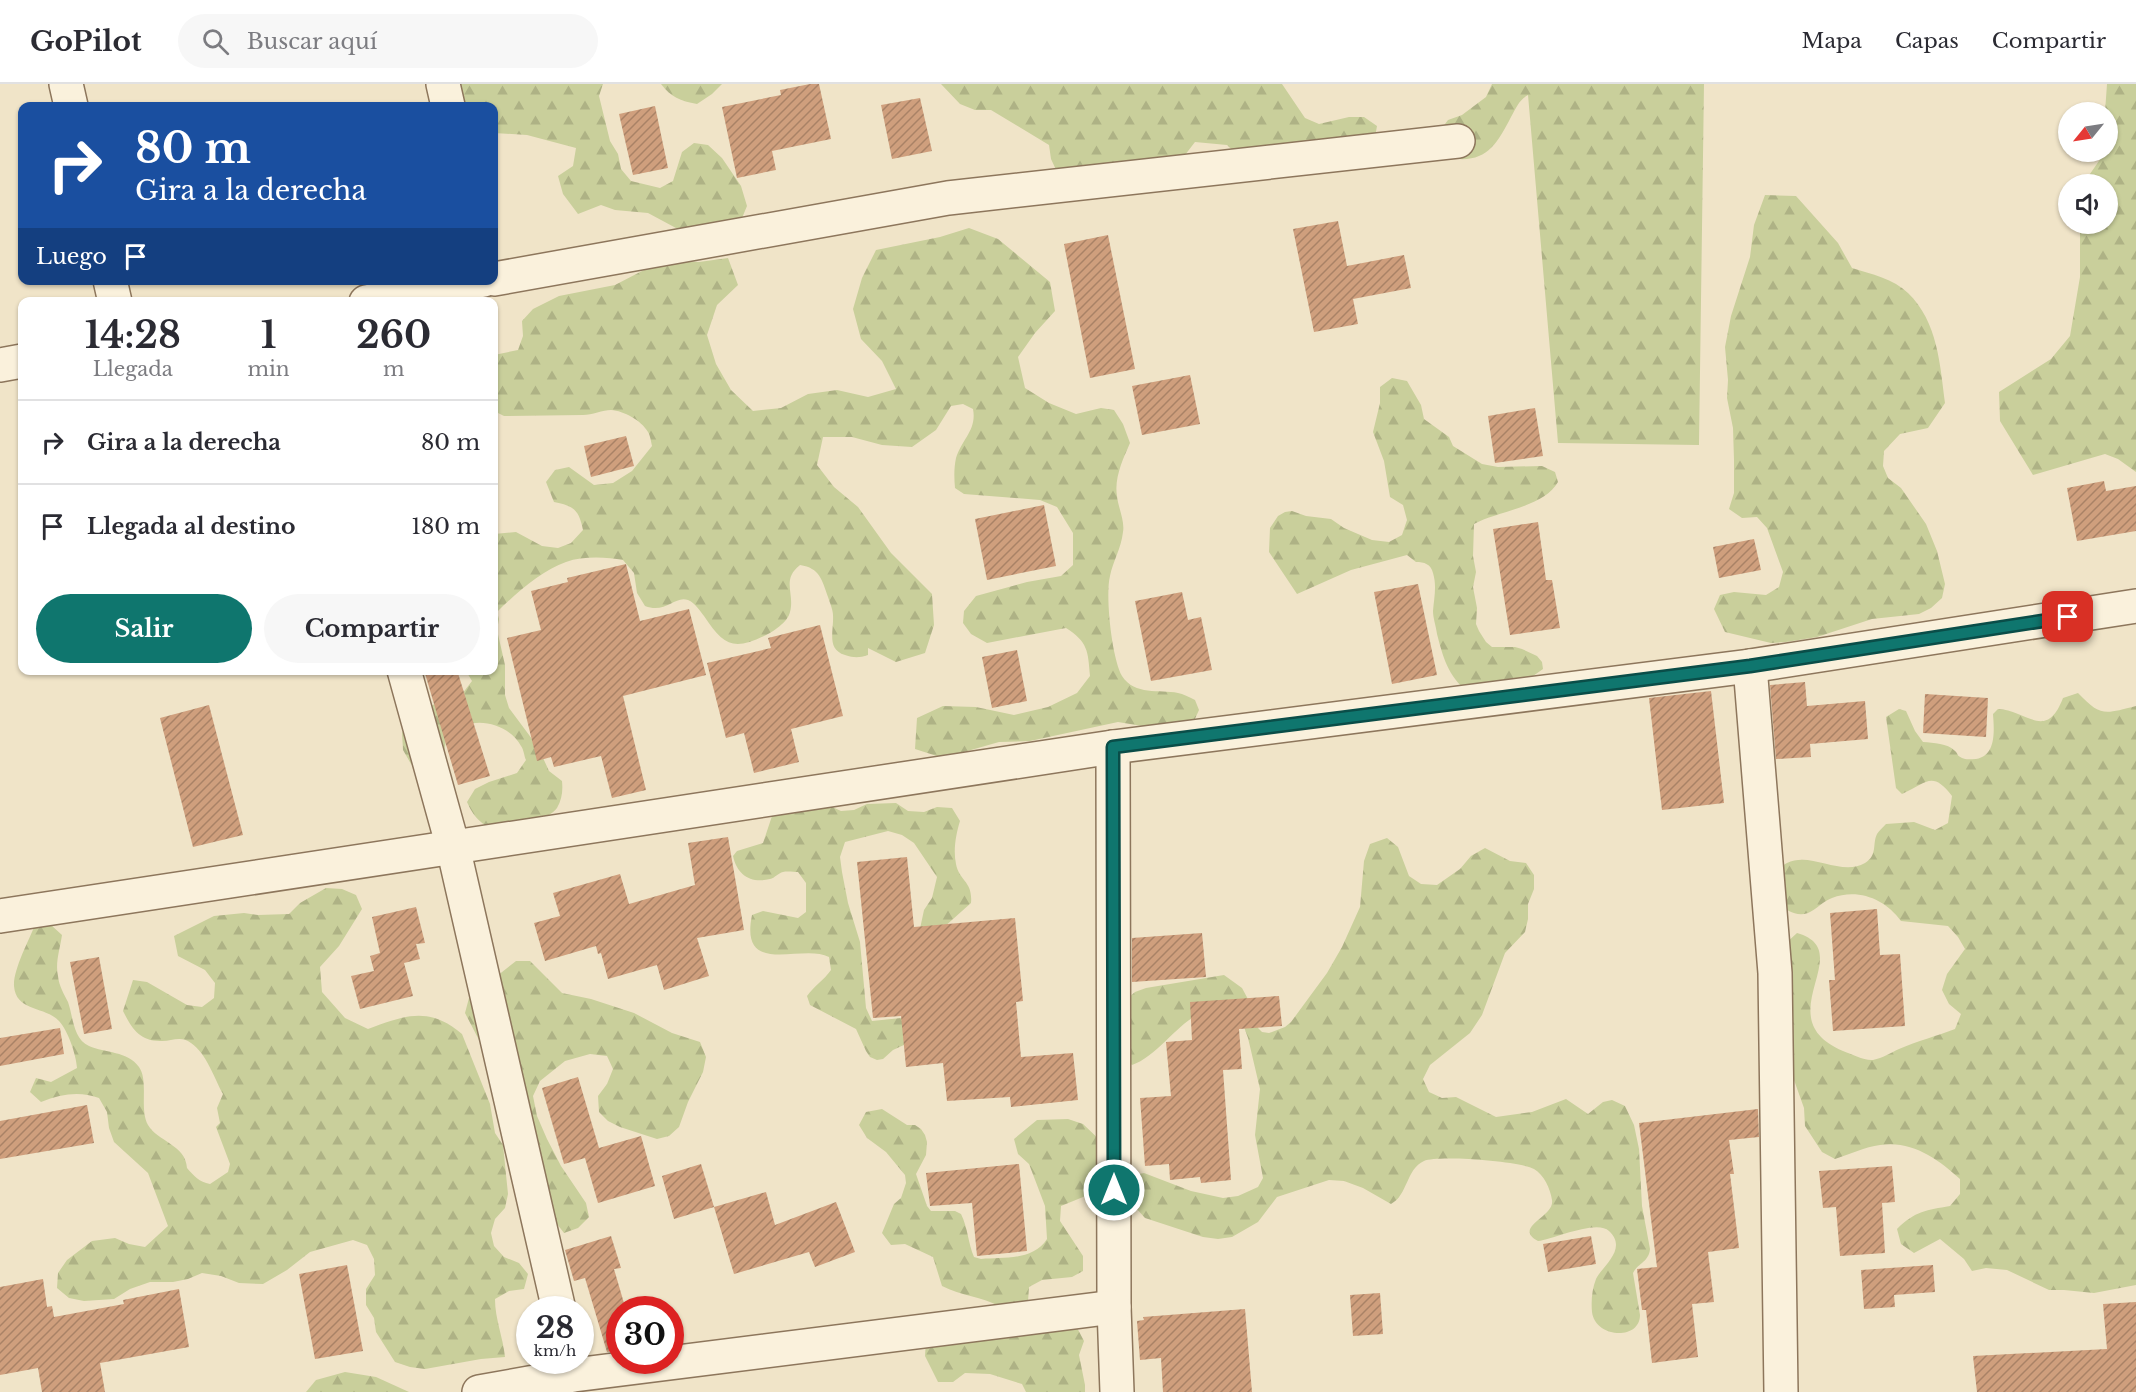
<!DOCTYPE html>
<html lang="es">
<head>
<meta charset="utf-8">
<style>
	body { margin:0; font-family:"Libre Baskerville",serif; background:#f7f7f7; color:#2b2b33; height:100vh; display:flex; flex-direction:column; font-size:22px; white-space:nowrap }
	* { box-sizing:border-box; margin:0 }
	p { font-size:20px; color:#7c7c81 }
	.icon { flex:none; width:33px; height:33px; fill:none; stroke:currentColor; stroke-width:2; stroke-linecap:round; stroke-linejoin:round }
	.map { position:relative; flex:1; overflow:hidden }
	.details { position:absolute; left:18px; top:213px; width:480px; height:378px; display:flex; flex-direction:column; background:#fff; border-radius:12px; box-shadow:0 2px 4px #0004 }
	.details>* { flex:none }
	.banner { position:absolute; left:18px; top:18px; width:480px; height:183px; border-radius:12px; box-shadow:0 2px 4px #0004; background:#1a4fa0; color:#fff; overflow:hidden }
	.needle { width:39px; rotate:240deg }
	.controls { position:absolute; left:2058px; top:18px; display:grid; gap:12px }
	.controls a { display:grid; place-items:center; width:60px; height:60px; border-radius:50%; background:#fff; box-shadow:0 2px 4px #0004; font-size:30px }
	.speed { position:absolute; left:516px; top:1212px; display:flex; gap:12px; font-size:30px; font-weight:700; text-align:center }
	.speed>* { display:grid; place-content:center; width:78px; height:78px; border-radius:50%; background:#fff; box-shadow:0 2px 4px #0004; line-height:1 }
	.speed small { font-size:15px; font-weight:400 }
	.speed .limit { border:9px solid #d22; background:#fff; color:#111 }
	.pin { position:absolute; display:grid; place-items:center; width:51px; height:51px; color:#fff; margin:-26px; border-radius:12px; box-shadow:0 3px 9px #0006 }
	.me { position:absolute; width:66px; margin:-33px; rotate:0deg; stroke-linejoin:round; filter:drop-shadow(0 0 4px #0008) }
	.turn { display:flex; align-items:center; gap:21px; height:126px; padding:0 18px; font-size:27px }
	.turn .icon { width:78px; height:78px; stroke-width:2.5 }
	.turn b { display:block; font-size:42px; line-height:51px }
	.then { display:flex; align-items:center; height:57px; padding:0 18px; background:#0003; gap:12px; font-size:22px }
	.eta { display:flex; justify-content:space-evenly; align-items:center; height:102px; text-align:center }
	.eta b { font-size:36px; font-weight:700; line-height:42px }
	.cta { display:flex; gap:12px; margin-top:auto; padding:12px 18px }
	.cta a { flex:1; height:69px; border-radius:36px; background:#0f766e; color:#fff; font-size:24px; font-weight:700; line-height:69px; text-align:center }
	.cta a+a { background:#f7f7f7; color:#2b2b33 }
	ul { padding:0; list-style:none }
	li { display:flex; align-items:center; gap:18px; height:84px; padding:0 18px; border-top:2px solid #e1e1e2 }
	li div { flex:1 }
	li b { display:block; font-size:22px }
	li em { font-style:normal }
	header { display:flex; align-items:center; gap:36px; box-sizing:border-box; height:84px; padding:0 30px; background:#fff; border-bottom:2px solid #e1e1e2 }
	header strong { font-size:28px }
	nav { display:flex; gap:33px; margin-inline-start:auto; font-size:21px }
	.search { width:420px; height:54px; background:#f7f7f7; display:flex; align-items:center; gap:15px; box-sizing:border-box; padding:0 21px; border-radius:33px; color:#7c7c81; font-size:22px }
	.map>svg:first-child { display:block }
</style>
</head>
<body>
<header>
<strong>GoPilot</strong>
<div class="search"><svg class="icon" aria-label="search" viewBox="0 0 24 24"><circle cx="10" cy="10" r="6"/><path d="M15 15l6 6"/></svg>Buscar aquí</div>
<nav><a>Mapa</a><a>Capas</a><a>Compartir</a></nav>
</header>
<div class="map">
<svg width="2136" height="1308" viewBox="0 0 2136 1308">
	<defs>
		<pattern id="forest-firs" width="22" height="20" patternUnits="userSpaceOnUse" patternTransform="scale(1.5)"><rect width="22" height="20" fill="#c9cf9b"/><path d="M5 1l3.5 6h-7zM16 11l3.5 6h-7z" fill="#aeb285"/></pattern>
		<pattern id="building-hatch" width="6" height="6" patternUnits="userSpaceOnUse" patternTransform="scale(1.5)"><rect width="6" height="6" fill="#cf9f7d"/><path d="M-1 1l2-2M0 6l6-6M5 7l2-2" fill="none" stroke="#a98266"/></pattern>
	</defs>
	<rect width="100%" height="100%" fill="#f0e4c8"/>
	<!-- forest -->
	<g fill="url(#forest-firs)">
		<polygon points="456,0 603,0 599,12 610,57 618,70 621,85 631,97 660,104 673,97 682,68 694,59 708,61 722,74 741,102 747,122 742,134 689,151 648,129 615,126 601,121 578,130 563,110 558,92 573,82 576,64 527,51 494,49 494,22 459,22"/>
		<path d="M661,0H722L712,10L697,20C680,17 671,13 661,0Z"/>
		<polygon points="941,0 1282,0 1305,34 1319,40 1349,33 1364,33 1377,42 1374,59 1338,85 1321,89 1290,93 1258,90 1227,61 1195,58 1185,71 1058,90 1051,75 1049,61 991,26 975,26 960,20"/>
		<path d="M1492,0H1704L1699,361L1558,359L1528,11C1519,16 1516,24 1511,33C1496,62 1485,80 1450,74L1439,48L1448,36L1462,31L1486,13Z"/>
		<polygon points="2107,0 2136,0 2136,388 2118,375 2105,370 2033,391 2000,337 1999,308 2051,275 2070,252 2080,193 2080,140 2108,140 2108,100 2083,100 2101,74 2101,68 2108,68 2108,28 2105,28"/>
		<path d="M1765,111L1796,112L1838,159L1852,184C1871,190 1894,195 1908,209C1938,238 1940,281 1945,319L1928,344L1900,350L1884,367L1883,382L1888,394L1901,404L1926,440L1937,467L1945,500L1942,514L1931,524L1919,530L1872,535L1817,553L1786,558L1771,559L1725,548L1714,525L1720,511L1734,508L1766,511L1779,503L1783,488L1767,444L1757,433L1742,434L1729,425L1734,409V376L1733,344L1727,314L1728,296L1725,263L1731,232L1750,173L1754,141Z"/>
		<path d="M969,144L998,155L1050,198L1055,227L1035,249L1018,273L1025,304L1049,319L1076,330L1101,324L1114,326L1123,340L1130,359C1123,375 1114,394 1117,412C1118,423 1125,437 1123,448C1121,465 1113,477 1110,492C1105,512 1112,575 1122,592C1135,612 1159,605 1178,609C1183,610 1189,613 1195,616L1199,626L1194,637L1148,643L1118,638L1030,657L999,658L943,674L915,665L917,634L943,622L976,623L1014,631L1048,623L1077,609L1090,592C1088,567 1088,558 1066,544L987,559L971,550L963,539L964,527L976,512L1027,498L1061,492L1073,481V449L1057,423L1040,416L964,410L955,404C954,393 954,384 956,374C962,355 977,346 973,325L963,320L951,322L936,346L912,363L882,361L852,353H823L817,381L834,403L858,423L891,469L932,510L934,541L925,569L896,578L868,564V571C859,574 854,574 845,571C826,565 834,547 833,531C833,526 830,519 828,513C822,496 820,484 800,481C781,496 795,509 790,528C788,538 773,548 764,552C733,567 723,561 704,532C700,527 695,519 688,516C675,511 666,530 645,522L637,509L634,489L623,476C606,473 583,472 566,478C542,486 515,510 497,528L499,535L497,546L505,581V611L509,624L538,663L549,687L562,697C563,707 562,715 557,724C553,730 544,733 537,737C508,752 481,751 467,718L475,705L489,698L517,689L526,676C524,672 524,666 521,662C512,644 485,634 466,641C459,644 452,652 446,656L443,675L423,690L411,680L403,666L402,649L409,636L436,619L462,610L472,597L466,587L494,586V450L516,448L542,462L558,464L571,459L583,446C579,426 574,422 554,418L546,398L555,386L569,383L594,401L613,399L632,387L652,362C651,357 650,351 648,348C641,336 624,327 611,326C603,326 592,331 583,331L504,332L494,327V271L518,266L523,252L522,237L533,225L559,212L615,201L642,187L669,176L699,178L728,174L738,201L717,221L707,251L716,280L731,306L753,327L781,324L808,310L837,306L868,313L896,305L882,277L861,255L853,225L862,194L876,166L940,153Z"/>
		<path d="M1392,294L1407,297L1421,321L1424,335L1449,353L1453,362L1482,380L1498,383L1542,382L1555,388L1558,398C1544,423 1498,427 1474,440L1473,472L1476,488L1473,503L1477,524L1476,540L1479,547L1486,558L1492,563H1515L1522,565L1537,572L1542,578L1543,585L1526,597L1467,607C1448,592 1443,573 1437,550C1436,542 1433,534 1433,527C1434,514 1437,502 1433,489C1431,480 1424,478 1416,478L1407,471L1351,486L1297,510L1269,468L1270,444L1278,432L1285,428L1292,427L1306,432L1331,435L1344,444L1372,456L1389,458L1402,451L1407,436L1403,421L1390,413L1384,377L1373,348L1380,319V303Z"/>
		<path d="M2078,609C2101,633 2104,630 2136,622V1201L2094,1209L2064,1206H2049L2007,1186L1986,1184L1972,1187L1964,1175L1940,1155L1914,1169L1901,1160L1897,1145C1915,1127 1927,1126 1950,1122L1960,1110V1095C1938,1075 1912,1056 1880,1061C1865,1063 1850,1070 1835,1075L1822,1068L1805,1042L1804,1024L1794,996L1785,860L1797,849C1860,867 1765,934 1843,967C1851,970 1865,977 1873,976C1883,974 1890,969 1899,965C1917,957 1937,952 1955,945L1961,930L1949,920L1942,906L1947,890L1965,865L1958,853L1948,842L1901,837C1885,815 1858,804 1832,814C1823,817 1816,826 1808,829C1796,833 1787,826 1778,820L1775,792C1779,788 1782,781 1787,779C1811,767 1841,793 1865,779C1878,771 1872,760 1877,750C1879,747 1883,743 1886,740L1914,738L1935,746L1948,739L1952,712C1932,686 1927,699 1902,710L1896,704L1886,633L1899,625L1906,627L1915,647L1923,658C1934,659 1947,659 1955,667C1960,672 1955,670 1962,674C1966,676 1971,675 1976,675C1997,672 1994,645 1993,630L1998,625C2027,626 2046,658 2063,614Z"/>
		<path d="M896,719L908,727L924,728L937,723L952,724L960,737C956,750 953,766 956,780C959,797 973,797 971,819L943,844L918,854L924,826L932,814L937,793L914,759L902,751L888,747L845,758L840,773L842,788L848,819L860,858L866,924L872,937L901,934L915,940L906,960L893,966L883,975L877,976L870,973L866,967L856,945L810,921L807,912C814,902 824,896 831,886L829,873C802,859 739,894 752,831L763,827L798,834L806,828V799L798,788C794,788 787,787 783,788C778,789 775,794 770,795C751,800 737,791 733,772L737,767L763,759L772,732L781,725L828,721L841,727L854,726L867,720Z"/>
		<path d="M1387,754L1398,763L1409,792L1421,800L1437,801L1460,785L1471,772L1485,764L1510,777L1526,779L1534,791V805L1528,820V835L1525,848L1505,869L1482,931L1470,949L1430,981L1423,995L1429,1008L1442,1014L1456,1013L1496,1033L1532,1028L1566,1015L1588,1030L1603,1018L1612,1016L1625,1022L1634,1041L1639,1065L1642,1122L1650,1165C1649,1178 1638,1179 1633,1189L1640,1231C1640,1257 1595,1254 1592,1228C1591,1217 1592,1205 1596,1195C1603,1181 1628,1165 1609,1147C1597,1135 1554,1155 1538,1157C1512,1143 1555,1133 1552,1116C1550,1104 1544,1091 1534,1085C1519,1077 1438,1071 1424,1077C1406,1085 1408,1111 1391,1120L1363,1104L1344,1097L1329,1096L1277,1113L1258,1138L1232,1153L1218,1155L1203,1153L1145,1134L1135,1123L1125,1107L1129,1092L1144,1089L1191,1107L1223,1114L1238,1112L1258,1103L1263,1094L1255,1051L1260,1005L1248,954L1240,932C1228,931 1213,928 1201,930C1182,934 1157,973 1132,981L1126,976L1127,915L1135,908L1146,904L1224,891L1242,904L1249,917L1258,944L1262,948L1269,949L1285,943L1291,938L1327,889L1342,863L1360,823L1364,777L1370,760Z"/>
		<path d="M326,804L342,805L356,811L362,825L339,862L320,883L322,908L345,934L368,945C404,932 428,921 462,950L490,1020L495,1049L503,1061L508,1110L505,1124L495,1135L491,1149L494,1162L504,1173L519,1179L528,1190L524,1205L509,1207L495,1215C495,1235 503,1253 505,1273L481,1275L425,1285L410,1283L395,1278L376,1248L374,1234L366,1221V1205L375,1191L374,1175L367,1161L353,1156L310,1168L287,1186L263,1200L239,1199L221,1192L202,1189L188,1195L173,1198H150L130,1205L114,1215L84,1217L69,1214L57,1204L58,1189L67,1176L92,1157L115,1154L129,1160L145,1163L168,1142L148,1089L114,1058L109,1044L107,1028L99,1014C79,1007 62,1010 41,1018L30,1008L36,994L51,998L77,984C76,970 68,947 59,937C45,922 16,928 14,902C13,886 29,856 35,841H51L62,851C60,865 55,879 58,892C59,902 64,910 68,918C73,932 73,955 89,962C105,969 128,967 139,983C149,997 139,1025 148,1041C157,1057 186,1061 187,1084C194,1092 199,1098 210,1100L228,1088L230,1080L216,1043L220,1039L217,1024L223,1010C214,994 207,970 191,959C180,951 171,958 160,957C139,957 131,943 123,927L133,896L147,898L187,921L202,923L214,914L215,899L205,886L178,872L174,852L214,832L244,829L258,831L289,830L300,819Z"/>
		<polygon points="516,877 530,877 562,909 591,915 634,929 672,949 700,958 706,973 703,988 688,1018 679,1043 669,1052 657,1055 620,1043 608,1037 599,1028 598,1012 607,1000 613,985 607,972 590,970 565,977 540,997 533,1012 537,1032 547,1055 561,1082 586,1119 589,1133 578,1144 564,1149 547,1127 491,967 479,956 465,929 469,914"/>
		<path d="M882,1025L907,1041H915L921,1045L925,1051L927,1058L926,1071L916,1090L927,1122L931,1127H955L961,1130C968,1144 968,1159 974,1173L981,1175C1003,1173 1033,1177 1047,1155L1045,1122L1029,1080L1018,1070L1014,1055L1037,1036L1068,1035L1083,1040L1104,1060L1105,1087L1088,1111L1061,1122L1060,1137L1083,1172V1187L1072,1193L1042,1196L1029,1203L1028,1218L1000,1223C982,1212 961,1212 942,1202L933,1173L905,1160L891,1161L882,1149L894,1120L901,1114L906,1099L905,1091L886,1068L867,1054L859,1041L866,1028Z"/>
		<polygon points="1074,1238 1084,1257 1079,1271 1085,1301 1085,1308 1026,1308 1022,1300 990,1290 965,1289 953,1298 938,1298 925,1272 926,1256"/>
		<polygon points="345,1288 376,1293 409,1308 306,1308 316,1296"/>
	</g>
	<!-- building -->
	<g fill="url(#building-hatch)">
		<polygon points="810,0 819,0 831,55 772,67 776,86 737,94 722,23 781,11 780,6"/>
		<polygon points="920,14 932,67 892,75 881,21"/>
		<polygon points="655,22 668,84 633,91 619,30"/>
		<polygon points="1338,137 1347,182 1404,171 1411,204 1353,215 1358,240 1314,248 1293,145"/>
		<polygon points="1108,151 1135,285 1090,294 1064,160"/>
		<polygon points="1190,291 1200,340 1142,351 1132,302"/>
		<polygon points="1535,324 1543,372 1495,379 1488,332"/>
		<polygon points="626,352 634,382 591,393 584,362"/>
		<polygon points="2104,397 2106,407 2136,402 2136,447 2077,457 2067,404"/>
		<polygon points="1044,421 1056,482 987,496 975,435"/>
		<polygon points="1538,438 1546,496 1552,496 1560,544 1510,551 1493,445"/>
		<polygon points="1754,455 1761,486 1719,494 1713,463"/>
		<polygon points="626,480 640,537 689,525 706,591 623,612 646,706 612,714 601,672 554,683 551,673 537,677 507,554 541,546 531,507 568,498 567,494"/>
		<polygon points="1418,500 1437,591 1392,600 1374,508"/>
		<polygon points="1182,508 1188,536 1201,533 1212,586 1151,597 1135,517"/>
		<polygon points="820,541 843,632 791,645 799,678 754,689 744,649 726,654 707,579 771,564 768,554"/>
		<polygon points="1017,566 1027,617 992,624 982,573"/>
		<polygon points="424,586 457,586 490,692 458,701"/>
		<polygon points="1805,598 1807,622 1865,617 1868,655 1810,660 1811,673 1776,675 1770,601"/>
		<polygon points="1711,607 1724,719 1662,726 1649,614"/>
		<polygon points="1925,610 1988,614 1986,653 1923,649"/>
		<polygon points="209,621 243,751 193,763 160,634"/>
		<polygon points="728,753 744,846 697,854 709,892 664,906 657,881 608,895 601,869 598,870 596,862 545,877 534,839 560,832 553,809 620,790 629,820 695,801 688,759"/>
		<polygon points="907,773 914,843 1015,834 1023,917 1016,918 1021,973 1073,969 1078,1016 1011,1023 1010,1013 947,1017 943,979 906,983 901,932 873,934 857,778"/>
		<polygon points="416,823 425,859 416,860 420,875 404,879 413,912 360,925 351,892 374,887 370,872 380,869 372,833"/>
		<polygon points="1877,825 1880,871 1900,870 1905,942 1833,947 1829,896 1835,896 1830,829"/>
		<polygon points="1202,849 1206,893 1132,898 1132,854"/>
		<polygon points="99,873 112,945 84,950 70,878"/>
		<polygon points="1279,912 1282,942 1239,945 1242,985 1223,986 1231,1096 1201,1099 1200,1093 1170,1096 1169,1080 1145,1082 1140,1014 1171,1012 1166,958 1192,956 1190,918"/>
		<polygon points="60,944 64,970 0,982 0,954"/>
		<polygon points="578,993 599,1064 641,1052 655,1102 598,1119 585,1074 564,1080 542,1004"/>
		<polygon points="87,1021 94,1059 0,1075 0,1037"/>
		<polygon points="1758,1025 1759,1053 1729,1056 1734,1090 1730,1090 1739,1164 1708,1168 1714,1218 1692,1220 1698,1273 1652,1279 1646,1226 1642,1226 1637,1185 1657,1183 1639,1039"/>
		<polygon points="701,1080 714,1123 674,1135 662,1092"/>
		<polygon points="1019,1080 1027,1167 977,1172 972,1119 930,1122 926,1089"/>
		<polygon points="1892,1082 1895,1118 1882,1119 1885,1169 1840,1172 1836,1123 1823,1124 1819,1087"/>
		<polygon points="766,1108 775,1141 836,1118 855,1168 815,1183 809,1168 734,1190 714,1123"/>
		<polygon points="611,1152 621,1184 614,1185 626,1226 620,1226 620,1266 607,1268 585,1194 574,1197 565,1166"/>
		<polygon points="1591,1152 1596,1180 1548,1188 1543,1160"/>
		<polygon points="347,1181 363,1267 315,1275 299,1190"/>
		<polygon points="1933,1181 1935,1208 1894,1211 1895,1223 1864,1225 1861,1186"/>
		<polygon points="43,1195 47,1223 52,1222 54,1233 124,1220 123,1216 179,1205 189,1263 100,1279 105,1308 42,1308 38,1284 0,1291 0,1203"/>
		<polygon points="1380,1209 1383,1250 1353,1252 1350,1211"/>
		<polygon points="2136,1218 2136,1308 1977,1308 1973,1272 2107,1265 2103,1220"/>
		<polygon points="1245,1225 1252,1308 1163,1308 1161,1274 1140,1276 1137,1237 1144,1236 1143,1233"/>
	</g>
	<g fill="none" stroke-linecap="round" stroke-linejoin="round">
		<defs>
			<g id="minor">
				<polyline points="66,0 71,22"/>
				<polyline points="443,0 448,22"/>
				<polyline points="494,195 948,114 1458,57"/>
				<polyline points="110,196 115,218"/>
				<polyline points="366,218 484,196"/>
				<polyline points="0,281 22,277"/>
				<polyline points="1750,582 1775,889 1781,1308"/>
				<polyline points="404,586 453,763 559,1226"/>
				<polyline points="1113,663 1114,1223 1117,1308"/>
				<polyline points="0,832 1113,663 1750,582 2136,522"/>
				<polyline points="479,1308 574,1291 1114,1223"/>
			</g>
		</defs>
		<!-- minor casing -->
		<use href="#minor" stroke="#8d765c" stroke-width="36"/>
		<!-- minor -->
		<use href="#minor" stroke="#faf1dc" stroke-width="33"/>
	</g>
	<g fill="none" stroke-linecap="round" stroke-linejoin="round">
		<defs>
			<polyline id="route" points="1114,1106 1113,663 1750,582 2068,533"/>
		</defs>
		<!-- route casing -->
		<use href="#route" stroke="#0a4d48" stroke-width="15"/>
		<!-- route -->
		<use href="#route" stroke="#0f766e" stroke-width="10"/>
	</g>
</svg>
<div class="controls">
<a><svg class="needle" viewBox="-14 -14 28 28"><path d="M0-13l5 13h-10z" fill="#e53935"/><path d="M0 13l5-13h-10z" fill="#7c7c81"/></svg></a>
<a><svg class="icon" aria-label="sound" viewBox="0 0 24 24"><path d="M4 9h4l5-4v14l-5-4H4zM17 9q2 3 0 6"/></svg></a>
</div>
<div class="speed"><div>28<small>km/h</small></div><div class="limit">30</div></div>
<div class="pin" style="left:2068px;top:533px;background:#d93025"><svg class="icon" aria-label="arrive" viewBox="0 0 24 24"><path d="M6 21V4h12l-3 4 3 4H6"/></svg></div>
<svg class="me" style="left:1114px;top:1106px" viewBox="-20 -20 40 40"><circle r="17" fill="#0f766e" stroke="#fff" stroke-width="3"/><path d="M0-11L8 9 0 5-8 9z" fill="#fff"/></svg>
<div class="banner">
<div class="turn"><svg class="icon" aria-label="right" viewBox="0 0 24 24"><path d="M7 20v-9h11M14 6l5 5-5 5"/></svg><div><b>80 m</b>Gira a la derecha</div></div>
<div class="then">Luego<svg class="icon" aria-label="arrive" viewBox="0 0 24 24"><path d="M6 21V4h12l-3 4 3 4H6"/></svg></div>
</div>
<section class="details">
<div class="eta">
<div><b>14:28</b><p>Llegada</p></div>
<div><b>1</b><p>min</p></div>
<div><b>260</b><p>m</p></div>
</div>
<ul>
<li><svg class="icon" aria-label="right" viewBox="0 0 24 24"><path d="M7 20v-9h11M14 6l5 5-5 5"/></svg><div><b>Gira a la derecha</b></div><em>80 m</em></li>
<li><svg class="icon" aria-label="arrive" viewBox="0 0 24 24"><path d="M6 21V4h12l-3 4 3 4H6"/></svg><div><b>Llegada al destino</b></div><em>180 m</em></li>
</ul>
<div class="cta"><a>Salir</a><a>Compartir</a></div>
</section>
</div>
</body>
</html>
